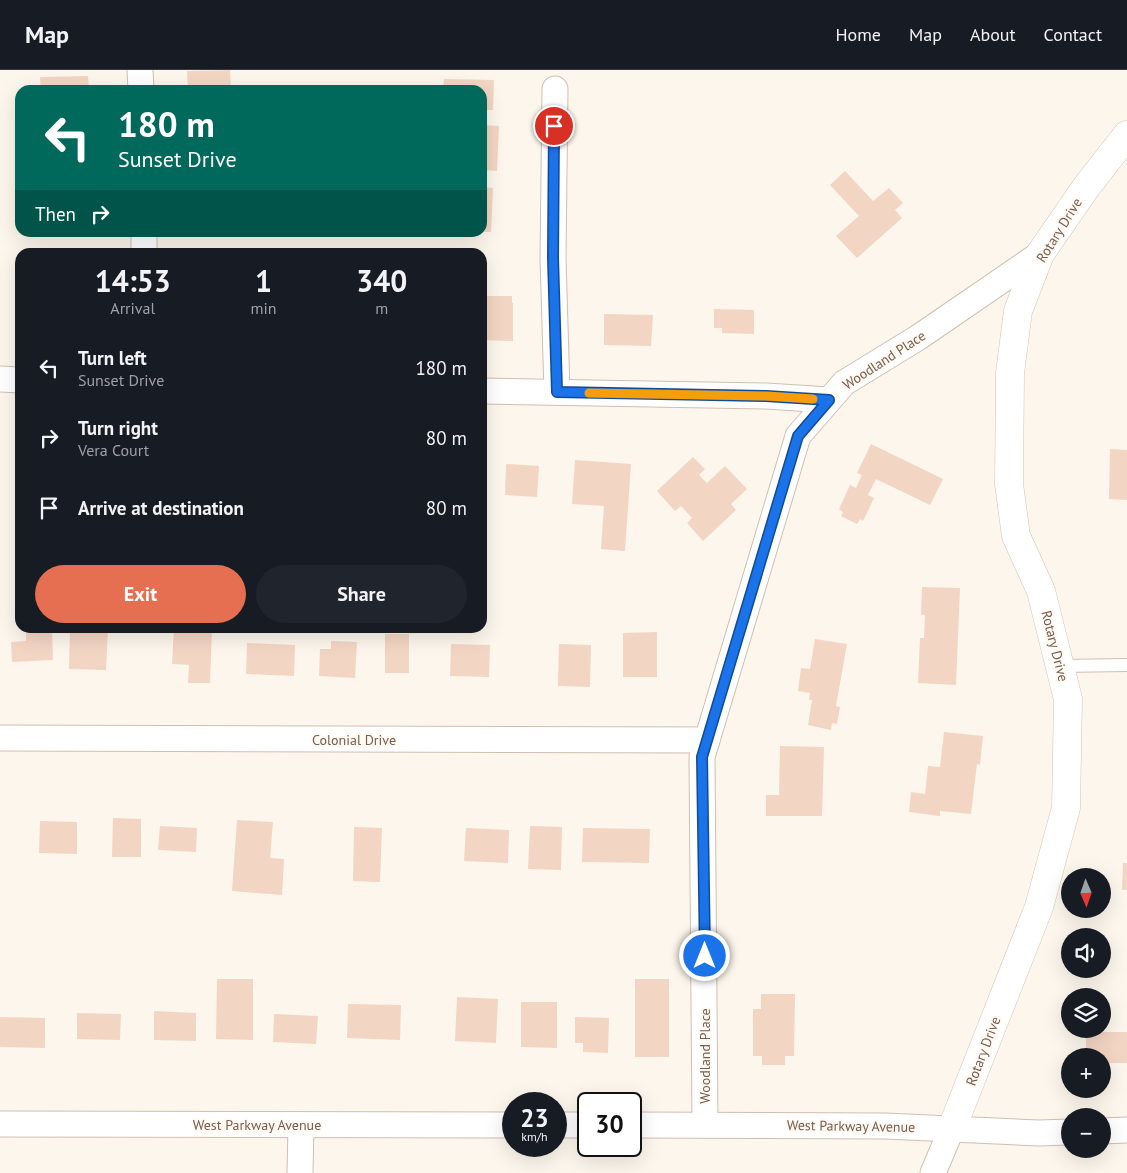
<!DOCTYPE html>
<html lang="en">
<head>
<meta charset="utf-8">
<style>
	body { margin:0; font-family:"PT Sans",sans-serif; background:#20242c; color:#f1f3f6; height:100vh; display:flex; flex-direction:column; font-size:19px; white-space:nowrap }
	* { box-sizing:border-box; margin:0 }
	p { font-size:16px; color:#9ea1a6 }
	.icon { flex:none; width:28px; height:28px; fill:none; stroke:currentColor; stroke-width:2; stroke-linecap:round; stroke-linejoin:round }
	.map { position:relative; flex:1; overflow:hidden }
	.side { position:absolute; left:15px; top:178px; width:472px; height:385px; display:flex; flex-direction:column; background:#171b24; border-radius:15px; box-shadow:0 5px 20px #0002 }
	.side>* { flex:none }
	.hud { position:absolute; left:15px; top:15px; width:472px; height:152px; border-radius:15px; box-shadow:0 5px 20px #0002; background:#00695c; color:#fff; overflow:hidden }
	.needle { width:32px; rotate:178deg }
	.controls { position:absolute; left:1061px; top:798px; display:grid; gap:10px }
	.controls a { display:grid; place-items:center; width:50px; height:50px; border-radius:50%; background:#171b24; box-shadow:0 5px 20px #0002; font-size:25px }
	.speed { position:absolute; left:502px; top:1022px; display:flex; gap:10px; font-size:25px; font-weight:700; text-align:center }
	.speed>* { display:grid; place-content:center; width:65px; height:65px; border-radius:50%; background:#171b24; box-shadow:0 5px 20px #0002; line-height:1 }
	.speed small { font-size:12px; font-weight:400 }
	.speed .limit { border:2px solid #111; border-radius:8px; background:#fff; color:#111 }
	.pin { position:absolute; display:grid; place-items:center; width:42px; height:42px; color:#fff; margin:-21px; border:2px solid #fff; border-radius:50%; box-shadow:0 1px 5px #0007 }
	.me { position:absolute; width:55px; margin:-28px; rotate:0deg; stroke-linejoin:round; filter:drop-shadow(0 0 4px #0008) }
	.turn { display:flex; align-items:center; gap:18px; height:105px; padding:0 20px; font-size:22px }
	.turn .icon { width:65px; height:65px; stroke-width:2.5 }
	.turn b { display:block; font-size:35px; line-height:42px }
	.then { display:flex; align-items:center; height:48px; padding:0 20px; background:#0003; gap:10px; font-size:19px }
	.eta { display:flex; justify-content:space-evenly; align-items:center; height:85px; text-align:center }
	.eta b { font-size:30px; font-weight:600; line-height:35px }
	.cta { display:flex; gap:10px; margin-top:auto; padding:10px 20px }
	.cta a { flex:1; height:58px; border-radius:30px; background:#e76f51; color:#fff; font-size:20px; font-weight:600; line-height:58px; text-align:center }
	.cta a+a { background:#20242c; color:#f1f3f6 }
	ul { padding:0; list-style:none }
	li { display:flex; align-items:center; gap:15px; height:70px; padding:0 20px }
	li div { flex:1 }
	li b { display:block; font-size:19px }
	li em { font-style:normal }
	header { display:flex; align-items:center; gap:30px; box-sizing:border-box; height:70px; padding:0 25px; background:#171b24; border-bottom:1px solid #363941 }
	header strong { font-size:24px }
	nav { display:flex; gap:28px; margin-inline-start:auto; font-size:18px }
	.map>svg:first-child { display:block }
</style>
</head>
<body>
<header>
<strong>Map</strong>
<nav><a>Home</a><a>Map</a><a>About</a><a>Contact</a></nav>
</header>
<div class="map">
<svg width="1127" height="1103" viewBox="0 0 1127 1103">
	<rect width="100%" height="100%" fill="#fdf6ec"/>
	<!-- building -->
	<g fill="#f3d5c3">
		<polygon points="230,0 231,20 188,20 187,1"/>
		<polygon points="88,6 89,20 41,20 40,7"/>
		<polygon points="444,9 494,10 493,40 482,40 482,20 443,20"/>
		<polygon points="482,55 499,56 497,101 482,100"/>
		<polygon points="845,101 873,131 889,118 903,133 895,140 902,148 857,188 836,166 859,146 830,115"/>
		<polygon points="482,117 493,118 491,162 482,162"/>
		<polygon points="487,226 512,226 512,233 513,233 513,271 482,270 482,232 486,232"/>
		<polygon points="714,239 754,240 754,264 722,263 722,258 714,258"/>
		<polygon points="604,244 653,245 651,276 604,275"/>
		<polygon points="871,374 943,409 930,435 876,409 868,425 874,428 863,451 860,449 857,454 841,446 843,442 839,439 850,415 856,418 862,405 857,403"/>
		<polygon points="1110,379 1127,380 1127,430 1109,429"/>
		<polygon points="693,387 705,399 699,405 707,413 725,396 747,419 731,434 736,440 703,471 687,453 692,448 681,436 675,441 657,421"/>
		<polygon points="575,390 631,394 625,481 601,479 604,436 572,434"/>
		<polygon points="506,394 539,396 537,427 505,425"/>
		<polygon points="922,517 960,518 956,615 918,613 920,568 924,568 925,545 921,545"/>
		<polygon points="70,558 108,558 106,600 69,599"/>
		<polygon points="174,558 212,560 210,613 188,613 189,595 172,594"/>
		<polygon points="52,559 53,590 12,592 11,572 26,571 26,560"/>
		<polygon points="657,562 657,607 623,607 623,563"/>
		<rect x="385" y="564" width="24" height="39"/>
		<polygon points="815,569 847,574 836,636 840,637 837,654 832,653 831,660 808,655 812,630 809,630 810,623 798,621 801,598 810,599"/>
		<polygon points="331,571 357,572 355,608 319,606 320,579 331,579"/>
		<polygon points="247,573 295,575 294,606 246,604"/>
		<polygon points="451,574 490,575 489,607 450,606"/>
		<polygon points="559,574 591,575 590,617 558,616"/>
		<polygon points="944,662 983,666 980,695 977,694 971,744 940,741 940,746 909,742 911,722 925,724 928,696 940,697"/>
		<polygon points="780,676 824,677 822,746 766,746 766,725 779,725"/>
		<polygon points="113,748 141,749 141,787 112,787"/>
		<polygon points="237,750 273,752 270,788 284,789 282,825 232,821"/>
		<polygon points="40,751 77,752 77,784 39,783"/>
		<polygon points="160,756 197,758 196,782 158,780"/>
		<polygon points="530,756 562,757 561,800 528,799"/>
		<polygon points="354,757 382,758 380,812 353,811"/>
		<polygon points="466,758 509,760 508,793 464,791"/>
		<polygon points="583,758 650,759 649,793 582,792"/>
		<polygon points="1123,793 1127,793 1127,820 1122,820"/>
		<polygon points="217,909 253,909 253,970 216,969"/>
		<rect x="635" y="909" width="34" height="78"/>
		<polygon points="761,924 795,924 794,986 785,986 785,995 762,995 762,986 753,986 753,939 761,939"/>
		<polygon points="457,927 498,929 496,973 455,971"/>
		<polygon points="521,932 557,932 557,978 521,977"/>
		<polygon points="348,934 401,935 400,970 347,968"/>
		<polygon points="154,941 196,943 196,971 154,970"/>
		<polygon points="77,943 121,944 120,970 77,969"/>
		<polygon points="274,944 318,946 316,974 273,972"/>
		<polygon points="0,947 45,948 45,978 0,977"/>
		<polygon points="575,947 609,948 608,983 583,982 583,973 575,973"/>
		<polygon points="1086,962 1127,962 1127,993 1102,993 1102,986 1086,986"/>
	</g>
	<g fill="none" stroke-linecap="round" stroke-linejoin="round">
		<defs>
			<polyline id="lane" points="1060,596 1127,595"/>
			<g id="street">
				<polyline points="140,0 141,20"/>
				<polyline points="555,19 553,188 557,322"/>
				<polyline points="144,162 144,182"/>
				<polyline points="0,309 20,310"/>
				<polyline points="482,321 766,326 829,330"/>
				<polyline points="0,668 707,670"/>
				<polyline points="0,1054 514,1055"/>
				<polyline points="556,1055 589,1055"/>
				<polyline points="631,1055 885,1056 1038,1063 1070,1062"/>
				<polyline points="705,1055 702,687 798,366 844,313 919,267 1040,184"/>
				<polyline points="1102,1061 1127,1060"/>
				<polyline points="300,1103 301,1055"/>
				<polyline points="933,1103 952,1058"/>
			</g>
			<polyline id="secondary" points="952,1058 1039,837 1066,738 1068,629 1041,521 1016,466 1009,414 1010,303 1018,241 1040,184 1087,116 1127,65"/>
		</defs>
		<!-- lane casing -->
		<use href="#lane" stroke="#d1beb0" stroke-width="14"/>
		<!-- street casing -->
		<use href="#street" stroke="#d1beb0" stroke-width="27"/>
		<!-- secondary casing -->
		<use href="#secondary" stroke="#d6c0b0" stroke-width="29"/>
		<!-- lane -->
		<use href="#lane" stroke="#fff" stroke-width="12"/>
		<!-- street -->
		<use href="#street" stroke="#fff" stroke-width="25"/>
		<!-- secondary -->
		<use href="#secondary" stroke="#fff" stroke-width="28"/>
	</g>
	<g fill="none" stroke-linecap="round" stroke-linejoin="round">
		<defs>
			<polyline id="route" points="554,56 553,188 557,322 766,326 829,330 798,366 702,687 705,886"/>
		</defs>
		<!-- route casing -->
		<use href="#route" stroke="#114b97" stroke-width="12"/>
		<!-- route -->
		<use href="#route" stroke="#1a73e8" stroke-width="9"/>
		<!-- slow -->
		<polyline stroke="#f59e0b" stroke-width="9" points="589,323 766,326 813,329"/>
	</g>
	<g text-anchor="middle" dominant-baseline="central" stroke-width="4.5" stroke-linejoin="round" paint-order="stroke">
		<!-- street labels -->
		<g font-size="14" fill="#7a5c4d" stroke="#fffaf3">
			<text transform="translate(1059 160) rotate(-58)">Rotary Drive</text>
			<text transform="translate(884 290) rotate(-33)">Woodland Place</text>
			<text transform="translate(1055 576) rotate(76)">Rotary Drive</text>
			<text x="354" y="670">Colonial Drive</text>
			<text transform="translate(983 981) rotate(-69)">Rotary Drive</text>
			<text transform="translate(705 986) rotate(-90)">Woodland Place</text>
			<text x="257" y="1055">West Parkway Avenue</text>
			<text transform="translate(851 1056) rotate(1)">West Parkway Avenue</text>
		</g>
	</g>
</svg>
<div class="controls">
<a><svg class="needle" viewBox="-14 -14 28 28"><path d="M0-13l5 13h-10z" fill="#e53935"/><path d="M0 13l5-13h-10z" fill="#9ea1a6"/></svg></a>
<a><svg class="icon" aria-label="sound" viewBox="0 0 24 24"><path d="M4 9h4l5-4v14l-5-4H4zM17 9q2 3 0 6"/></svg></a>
<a><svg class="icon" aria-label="layers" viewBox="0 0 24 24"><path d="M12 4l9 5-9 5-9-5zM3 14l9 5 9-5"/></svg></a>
<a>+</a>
<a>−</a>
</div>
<div class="speed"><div>23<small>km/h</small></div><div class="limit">30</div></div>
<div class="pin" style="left:554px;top:56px;background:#d93025"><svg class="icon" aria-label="arrive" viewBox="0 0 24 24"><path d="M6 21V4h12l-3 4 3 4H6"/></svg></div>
<svg class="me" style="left:705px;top:886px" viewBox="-20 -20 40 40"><circle r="17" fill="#1a73e8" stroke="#fff" stroke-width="3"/><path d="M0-11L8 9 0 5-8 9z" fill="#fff"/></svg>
<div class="hud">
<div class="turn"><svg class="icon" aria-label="left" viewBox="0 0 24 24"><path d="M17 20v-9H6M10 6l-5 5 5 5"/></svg><div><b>180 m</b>Sunset Drive</div></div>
<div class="then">Then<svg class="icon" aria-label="right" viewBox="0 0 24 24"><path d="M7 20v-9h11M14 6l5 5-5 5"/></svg></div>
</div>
<section class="side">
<div class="eta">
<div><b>14:53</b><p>Arrival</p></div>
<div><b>1</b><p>min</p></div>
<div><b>340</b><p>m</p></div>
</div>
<ul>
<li><svg class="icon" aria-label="left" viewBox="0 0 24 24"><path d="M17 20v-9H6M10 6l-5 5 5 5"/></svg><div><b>Turn left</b><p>Sunset Drive</p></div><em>180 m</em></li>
<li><svg class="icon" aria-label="right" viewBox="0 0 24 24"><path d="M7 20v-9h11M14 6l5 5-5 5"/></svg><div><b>Turn right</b><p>Vera Court</p></div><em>80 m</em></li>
<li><svg class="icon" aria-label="arrive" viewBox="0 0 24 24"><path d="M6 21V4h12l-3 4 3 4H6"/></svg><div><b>Arrive at destination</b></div><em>80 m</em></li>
</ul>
<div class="cta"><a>Exit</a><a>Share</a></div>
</section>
</div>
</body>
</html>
